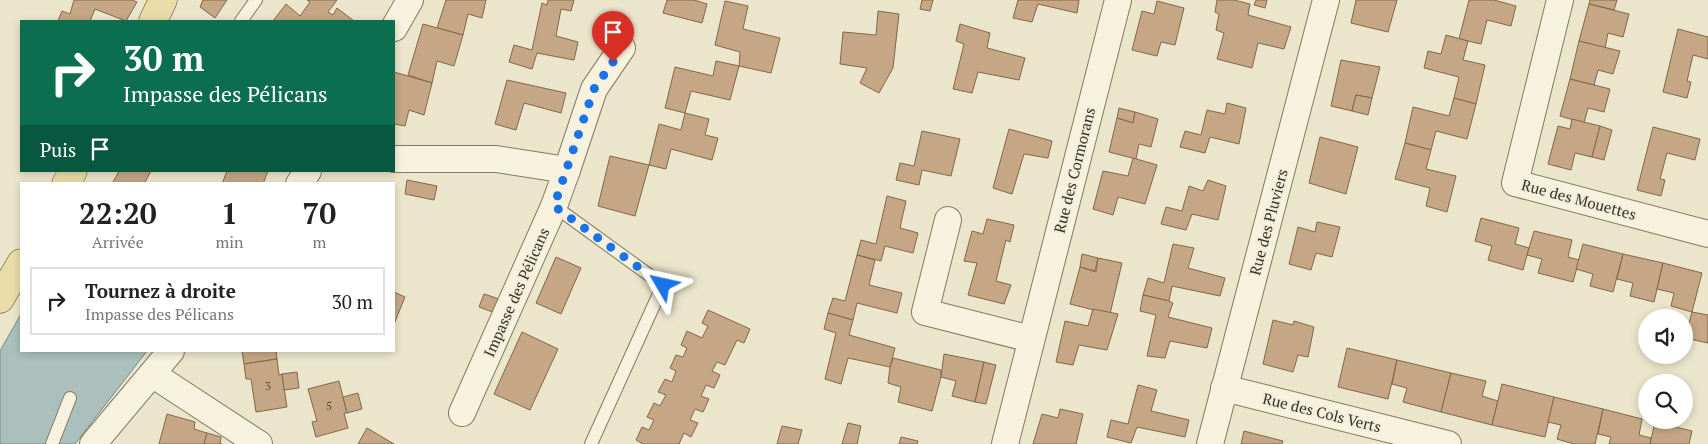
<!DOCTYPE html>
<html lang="fr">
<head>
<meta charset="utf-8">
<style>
	body { margin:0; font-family:"PT Serif",serif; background:#f6f6f6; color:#222; height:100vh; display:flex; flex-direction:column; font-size:19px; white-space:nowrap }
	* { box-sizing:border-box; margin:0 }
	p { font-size:16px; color:#767676 }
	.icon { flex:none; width:28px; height:28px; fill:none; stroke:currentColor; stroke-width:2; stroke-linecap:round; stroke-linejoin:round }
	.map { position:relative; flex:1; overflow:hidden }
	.details { position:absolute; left:20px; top:182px; width:375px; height:170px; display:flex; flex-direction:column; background:#fff; border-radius:0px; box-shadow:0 2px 8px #0003 }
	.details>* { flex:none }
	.top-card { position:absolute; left:20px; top:20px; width:375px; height:152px; border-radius:0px; box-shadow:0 2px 8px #0003; background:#0b6e4f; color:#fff; overflow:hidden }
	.buttons { position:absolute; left:1638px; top:309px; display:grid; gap:10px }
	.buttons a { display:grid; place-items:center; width:55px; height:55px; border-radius:50%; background:#fff; box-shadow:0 2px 8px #0003; font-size:25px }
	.pin { position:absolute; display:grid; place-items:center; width:42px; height:42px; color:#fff; margin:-51px -21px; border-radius:50% 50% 50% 0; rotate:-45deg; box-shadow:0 0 5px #0007 }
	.pin .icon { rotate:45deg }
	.me { position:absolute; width:55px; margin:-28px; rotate:306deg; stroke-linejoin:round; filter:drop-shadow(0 0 4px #0008) }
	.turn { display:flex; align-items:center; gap:18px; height:105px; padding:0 20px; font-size:22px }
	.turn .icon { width:65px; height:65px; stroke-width:2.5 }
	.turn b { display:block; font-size:35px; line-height:42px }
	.then { display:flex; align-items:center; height:48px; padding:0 20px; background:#0003; gap:10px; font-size:19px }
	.eta { display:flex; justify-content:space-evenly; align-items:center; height:85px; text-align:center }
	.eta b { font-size:30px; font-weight:700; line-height:35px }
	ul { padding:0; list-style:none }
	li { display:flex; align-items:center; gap:15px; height:68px; margin:0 10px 8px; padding:0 10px; border:2px solid #e0e0e0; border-radius:0px }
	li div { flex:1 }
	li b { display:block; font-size:19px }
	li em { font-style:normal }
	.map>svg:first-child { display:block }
</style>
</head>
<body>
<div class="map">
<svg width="1708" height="444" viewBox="0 0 1708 444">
	<rect width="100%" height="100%" fill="#ebe5cb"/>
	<!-- water -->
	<polygon fill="#abc0bc" stroke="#728e8a" points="21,314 21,351 147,351 75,444 0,444 0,351"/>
	<!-- building -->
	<g fill="#c5a785" stroke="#836649">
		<polygon points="74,0 132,0 137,2 126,21 95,9 90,21 58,21 62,11 70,14"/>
		<polygon points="203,0 227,0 215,18 200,7"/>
		<polygon points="307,0 337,0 328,12 333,15 337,8 354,21 273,21 286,4 300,16 310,2"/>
		<polygon points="446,0 486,0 482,18 468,14 463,35 437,28"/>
		<polygon points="548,0 574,0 571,11 561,9 556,36 578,42 574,60 537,53 532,69 509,62 514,45 532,50 542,3 547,5"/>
		<polygon points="667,0 694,0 707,4 702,23 663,13"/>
		<polygon points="922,0 933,0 930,11 920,9"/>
		<polygon points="1018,0 1079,0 1077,13 1038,4 1032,22 1013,18"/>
		<polygon points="1217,0 1234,0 1250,4 1248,15 1291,27 1284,49 1258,43 1252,68 1217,59 1224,33 1216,30 1219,14 1215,12"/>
		<polygon points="1256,0 1267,0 1265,8 1254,5"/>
		<polygon points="1356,0 1397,0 1388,32 1351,23"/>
		<polygon points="1469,0 1494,0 1516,6 1511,26 1487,20 1481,44 1459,39"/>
		<polygon points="1590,0 1617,0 1614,10 1589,4"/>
		<polygon points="725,1 748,6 743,29 780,38 771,73 739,66 740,52 715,45"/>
		<polygon points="1157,1 1184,8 1175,45 1161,42 1157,56 1132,50 1142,11 1154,14"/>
		<polygon points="1589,4 1629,14 1623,37 1608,33 1605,48 1579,41"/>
		<polygon points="878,11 899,14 893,68 879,93 860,83 867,68 840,64 843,32 876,35"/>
		<polygon points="423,24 463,35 454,66 437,61 432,83 408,75"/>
		<polygon points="960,24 990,33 987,48 1025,58 1019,80 978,72 972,93 953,89 964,44 956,41"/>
		<polygon points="1678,29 1708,37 1708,59 1693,55 1687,81 1691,82 1687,98 1663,92"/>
		<polygon points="1446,35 1468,41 1463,60 1485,65 1476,104 1454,98 1459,77 1424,68 1428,51 1441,54"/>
		<polygon points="1579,41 1620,51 1613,74 1598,70 1594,85 1570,79"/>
		<polygon points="1341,60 1380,67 1372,98 1356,95 1352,111 1331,106"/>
		<polygon points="716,61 739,66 730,100 691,91 685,113 665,108 675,67 713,76"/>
		<polygon points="394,72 432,83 424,115 409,110 405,126 394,124"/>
		<polygon points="1570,79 1610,89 1604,112 1588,108 1584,123 1560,116"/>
		<polygon points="507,80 566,93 561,113 524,103 516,130 495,124"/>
		<polygon points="1356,95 1372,98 1368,115 1352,111"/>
		<polygon points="1454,98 1476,104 1467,139 1436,131 1431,150 1405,143 1413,107 1449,116"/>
		<polygon points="1227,103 1246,108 1239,144 1210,137 1205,153 1180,147 1185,131 1201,135 1207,110 1225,114"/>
		<polygon points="1119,108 1135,112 1133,123 1117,118"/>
		<polygon points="1135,112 1158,119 1151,147 1139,144 1136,159 1109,152 1117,118 1133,123"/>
		<polygon points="685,113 709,119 705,135 718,138 712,160 671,149 666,169 649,165 659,124 681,130"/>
		<polygon points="1572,119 1600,126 1592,157 1575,153 1571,170 1548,164 1558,126 1570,129"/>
		<polygon points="1600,126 1612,130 1604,160 1592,157"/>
		<polygon points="1653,127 1700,139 1695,160 1667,153 1660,179 1665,180 1661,196 1637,190"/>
		<polygon points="1009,129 1052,141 1048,158 1024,154 1012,194 993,188"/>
		<polygon points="922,131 960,139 951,176 922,170 919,185 896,180 900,163 914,166"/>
		<polygon points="1320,137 1358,147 1346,194 1309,183"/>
		<polygon points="1405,143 1431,150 1426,169 1456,176 1447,212 1426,206 1430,188 1395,179"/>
		<polygon points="610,156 649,165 635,216 598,206"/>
		<polygon points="1133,158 1157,165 1145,204 1118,197 1113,215 1093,209 1103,171 1128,176"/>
		<polygon points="119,171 151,171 144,184 112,184"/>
		<polygon points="227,171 268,171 263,184 222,184"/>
		<polygon points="407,180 437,186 434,200 405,194"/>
		<polygon points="1208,180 1226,186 1218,220 1192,214 1186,230 1161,224 1166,207 1182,211 1189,186 1203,191"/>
		<polygon points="887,196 906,201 900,228 918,233 913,253 885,246 881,261 857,255 861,240 876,244"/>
		<polygon points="1481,218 1519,228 1515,244 1529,248 1523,270 1488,260 1492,246 1475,241"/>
		<polygon points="987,219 1014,225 1010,242 1006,240 996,281 1011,285 1004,304 968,295 977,263 964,261 972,231 983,234"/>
		<polygon points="1317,222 1340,227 1332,257 1316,253 1311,270 1289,264 1298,227 1315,232"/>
		<polygon points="1534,231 1572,240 1568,257 1579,260 1573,282 1538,273 1542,259 1527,255"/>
		<polygon points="1173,244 1194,248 1188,268 1225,278 1220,296 1172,286 1169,301 1143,295 1148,278 1164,283"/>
		<polygon points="1583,244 1623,254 1613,292 1590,286 1593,274 1576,269"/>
		<polygon points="1082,254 1098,258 1095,271 1080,267"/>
		<polygon points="1623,254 1663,263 1654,302 1630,296 1633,283 1617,279"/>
		<polygon points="857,255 875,260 869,285 902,293 897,313 857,303 853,320 828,313 833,298 845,301"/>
		<polygon points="556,257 581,268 561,314 536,303"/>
		<polygon points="1098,258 1122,263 1110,314 1070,304 1080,267 1096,272"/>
		<polygon points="1663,263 1702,273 1692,312 1671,306 1674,293 1657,289"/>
		<polygon points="394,292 405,297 394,324"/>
		<polygon points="484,294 505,301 498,314 479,307"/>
		<polygon points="1143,295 1169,301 1173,303 1168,317 1212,328 1207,348 1170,341 1165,358 1147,356 1156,315 1140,311"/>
		<polygon points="1093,309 1118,314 1107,350 1079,345 1073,365 1056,362 1065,321 1088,326"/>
		<polygon points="708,310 750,329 744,343 737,340 725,365 717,362 712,371 720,375 714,388 706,385 701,396 709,399 703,412 695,409 690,420 698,423 691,437 684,433 679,444 643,444 636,440 642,427 649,430 654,420 647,417 654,403 660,406 666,395 658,392 665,379 672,382 676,371 670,368 676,355 683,357 687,348 681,345 687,331 702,338 708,326 702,323"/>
		<polygon points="1692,312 1708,315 1708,343 1685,338"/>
		<polygon points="828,313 853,320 849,335 895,348 890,367 848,358 841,384 825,379 836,333 824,329"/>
		<polygon points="1273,320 1293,325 1294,321 1314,327 1308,357 1298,355 1293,372 1263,364"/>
		<polygon points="522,332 558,349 530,410 494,394"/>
		<polygon points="1347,348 1397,360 1388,399 1338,387"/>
		<polygon points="242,351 276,351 277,359 244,364"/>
		<polygon points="944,354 984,362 975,402 952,396 956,381 941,377"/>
		<polygon points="893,358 941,370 941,377 932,411 898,402 901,387 888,383 890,367"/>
		<polygon points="277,359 279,375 282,374 287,407 256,412 251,379 246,379 244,364"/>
		<polygon points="1397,360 1451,373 1441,412 1403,402 1407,388 1392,384"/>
		<polygon points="984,362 996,365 986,404 975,402"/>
		<polygon points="297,372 299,388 284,390 282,374"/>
		<polygon points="1451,373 1486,381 1482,396 1498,401 1492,425 1441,412"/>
		<polygon points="339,381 347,413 344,413 348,428 316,437 312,422 317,421 308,389"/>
		<polygon points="1502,384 1554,397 1545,437 1492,425"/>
		<polygon points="1138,385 1157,390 1151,411 1189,420 1185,437 1137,427 1131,443 1107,437 1111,420 1128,424"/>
		<polygon points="358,393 362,409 347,413 343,397"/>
		<polygon points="1554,397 1603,409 1595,444 1574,444 1557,439 1561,425 1548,422"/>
		<polygon points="1060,409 1083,414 1076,444 1033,444 1042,414 1058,418"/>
		<polygon points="1603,409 1642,419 1639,435 1651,438 1650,444 1609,444 1611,437 1598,434"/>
		<polygon points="167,414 195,422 194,429 207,433 204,444 159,444"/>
		<polygon points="1655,422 1692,431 1689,444 1650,444"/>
		<polygon points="848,423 861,426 857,444 858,444 842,444"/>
		<polygon points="782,426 802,430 798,444 777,444"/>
		<polygon points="367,428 394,444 358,444"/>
		<polygon points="1244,431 1283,441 1282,444 1241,444"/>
		<polygon points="207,433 221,437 220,444 222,444 204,444"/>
		<polygon points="901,437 918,441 917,444 899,444"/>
	</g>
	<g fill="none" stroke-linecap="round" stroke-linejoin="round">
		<defs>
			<g id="lane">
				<polyline points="241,21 256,0"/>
				<polyline points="554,206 663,285 591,444"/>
				<polyline points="52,444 70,398"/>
			</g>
			<g id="street">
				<polyline points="1560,0 1515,183 1708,234"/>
				<polyline points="394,28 410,0"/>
				<polyline points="394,159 496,159 567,170 594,89 622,48"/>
				<polyline points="299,184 308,171"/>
				<polyline points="948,220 925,312 1031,339"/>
				<polyline points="152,374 259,444"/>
				<polyline points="1224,388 1448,444"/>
				<polyline points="462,413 554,206 567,170"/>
				<polyline points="93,444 171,351"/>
				<polyline points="1005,444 1118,0"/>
				<polyline points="1210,444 1326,0"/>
			</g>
			<g id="primary">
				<polyline points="153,21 163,0"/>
				<polyline points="66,184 73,171"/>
				<polyline points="0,299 21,263"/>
			</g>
		</defs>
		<!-- lane casing -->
		<use href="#lane" stroke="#867961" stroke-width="14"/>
		<!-- street casing -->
		<use href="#street" stroke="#867961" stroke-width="28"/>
		<!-- primary casing -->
		<use href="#primary" stroke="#554734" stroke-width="29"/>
		<!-- lane -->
		<use href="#lane" stroke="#f6f2de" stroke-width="12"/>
		<!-- street -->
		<use href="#street" stroke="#f6f2de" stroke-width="26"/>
		<!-- primary -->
		<use href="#primary" stroke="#e9dca8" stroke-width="28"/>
	</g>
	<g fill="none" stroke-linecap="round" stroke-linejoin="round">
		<!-- route -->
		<polyline stroke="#1a73e8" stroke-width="9" stroke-dasharray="0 16.2" points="613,62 594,89 554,206 663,285"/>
	</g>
	<g text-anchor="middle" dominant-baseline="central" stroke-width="4" stroke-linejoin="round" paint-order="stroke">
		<!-- number labels -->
		<g font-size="12" fill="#5c4e3c">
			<text x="268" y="385">3</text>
			<text x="329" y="405">5</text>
		</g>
		<!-- street labels -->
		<g font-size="15" fill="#393023" stroke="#f3eeda">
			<text transform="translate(1074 170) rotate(-76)">Rue des Cormorans</text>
			<text transform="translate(1579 199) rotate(15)">Rue des Mouettes</text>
			<text transform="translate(1268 222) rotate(-75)">Rue des Pluviers</text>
			<text transform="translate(516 292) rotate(-66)">Impasse des Pélicans</text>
			<text transform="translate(1322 412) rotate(14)">Rue des Cols Verts</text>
		</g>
	</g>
</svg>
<div class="buttons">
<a><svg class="icon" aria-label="sound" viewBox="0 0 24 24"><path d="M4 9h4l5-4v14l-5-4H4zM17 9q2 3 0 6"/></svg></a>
<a><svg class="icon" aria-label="search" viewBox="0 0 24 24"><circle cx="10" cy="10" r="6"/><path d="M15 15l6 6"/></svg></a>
</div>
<div class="pin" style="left:613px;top:62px;background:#d93025"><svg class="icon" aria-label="arrive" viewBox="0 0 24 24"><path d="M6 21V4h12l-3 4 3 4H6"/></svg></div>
<svg class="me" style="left:663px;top:285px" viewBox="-20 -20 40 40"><path d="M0-17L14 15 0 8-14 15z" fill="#1a73e8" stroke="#fff" stroke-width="4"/></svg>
<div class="top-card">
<div class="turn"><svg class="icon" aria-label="right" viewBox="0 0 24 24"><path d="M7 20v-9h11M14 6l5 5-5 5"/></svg><div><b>30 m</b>Impasse des Pélicans</div></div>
<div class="then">Puis<svg class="icon" aria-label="arrive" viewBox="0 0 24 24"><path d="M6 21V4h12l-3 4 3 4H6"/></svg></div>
</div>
<section class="details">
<div class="eta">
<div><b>22:20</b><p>Arrivée</p></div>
<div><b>1</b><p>min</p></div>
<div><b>70</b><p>m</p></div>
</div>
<ul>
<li><svg class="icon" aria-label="right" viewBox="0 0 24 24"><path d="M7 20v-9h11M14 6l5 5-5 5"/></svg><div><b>Tournez à droite</b><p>Impasse des Pélicans</p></div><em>30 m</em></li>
</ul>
</section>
</div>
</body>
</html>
